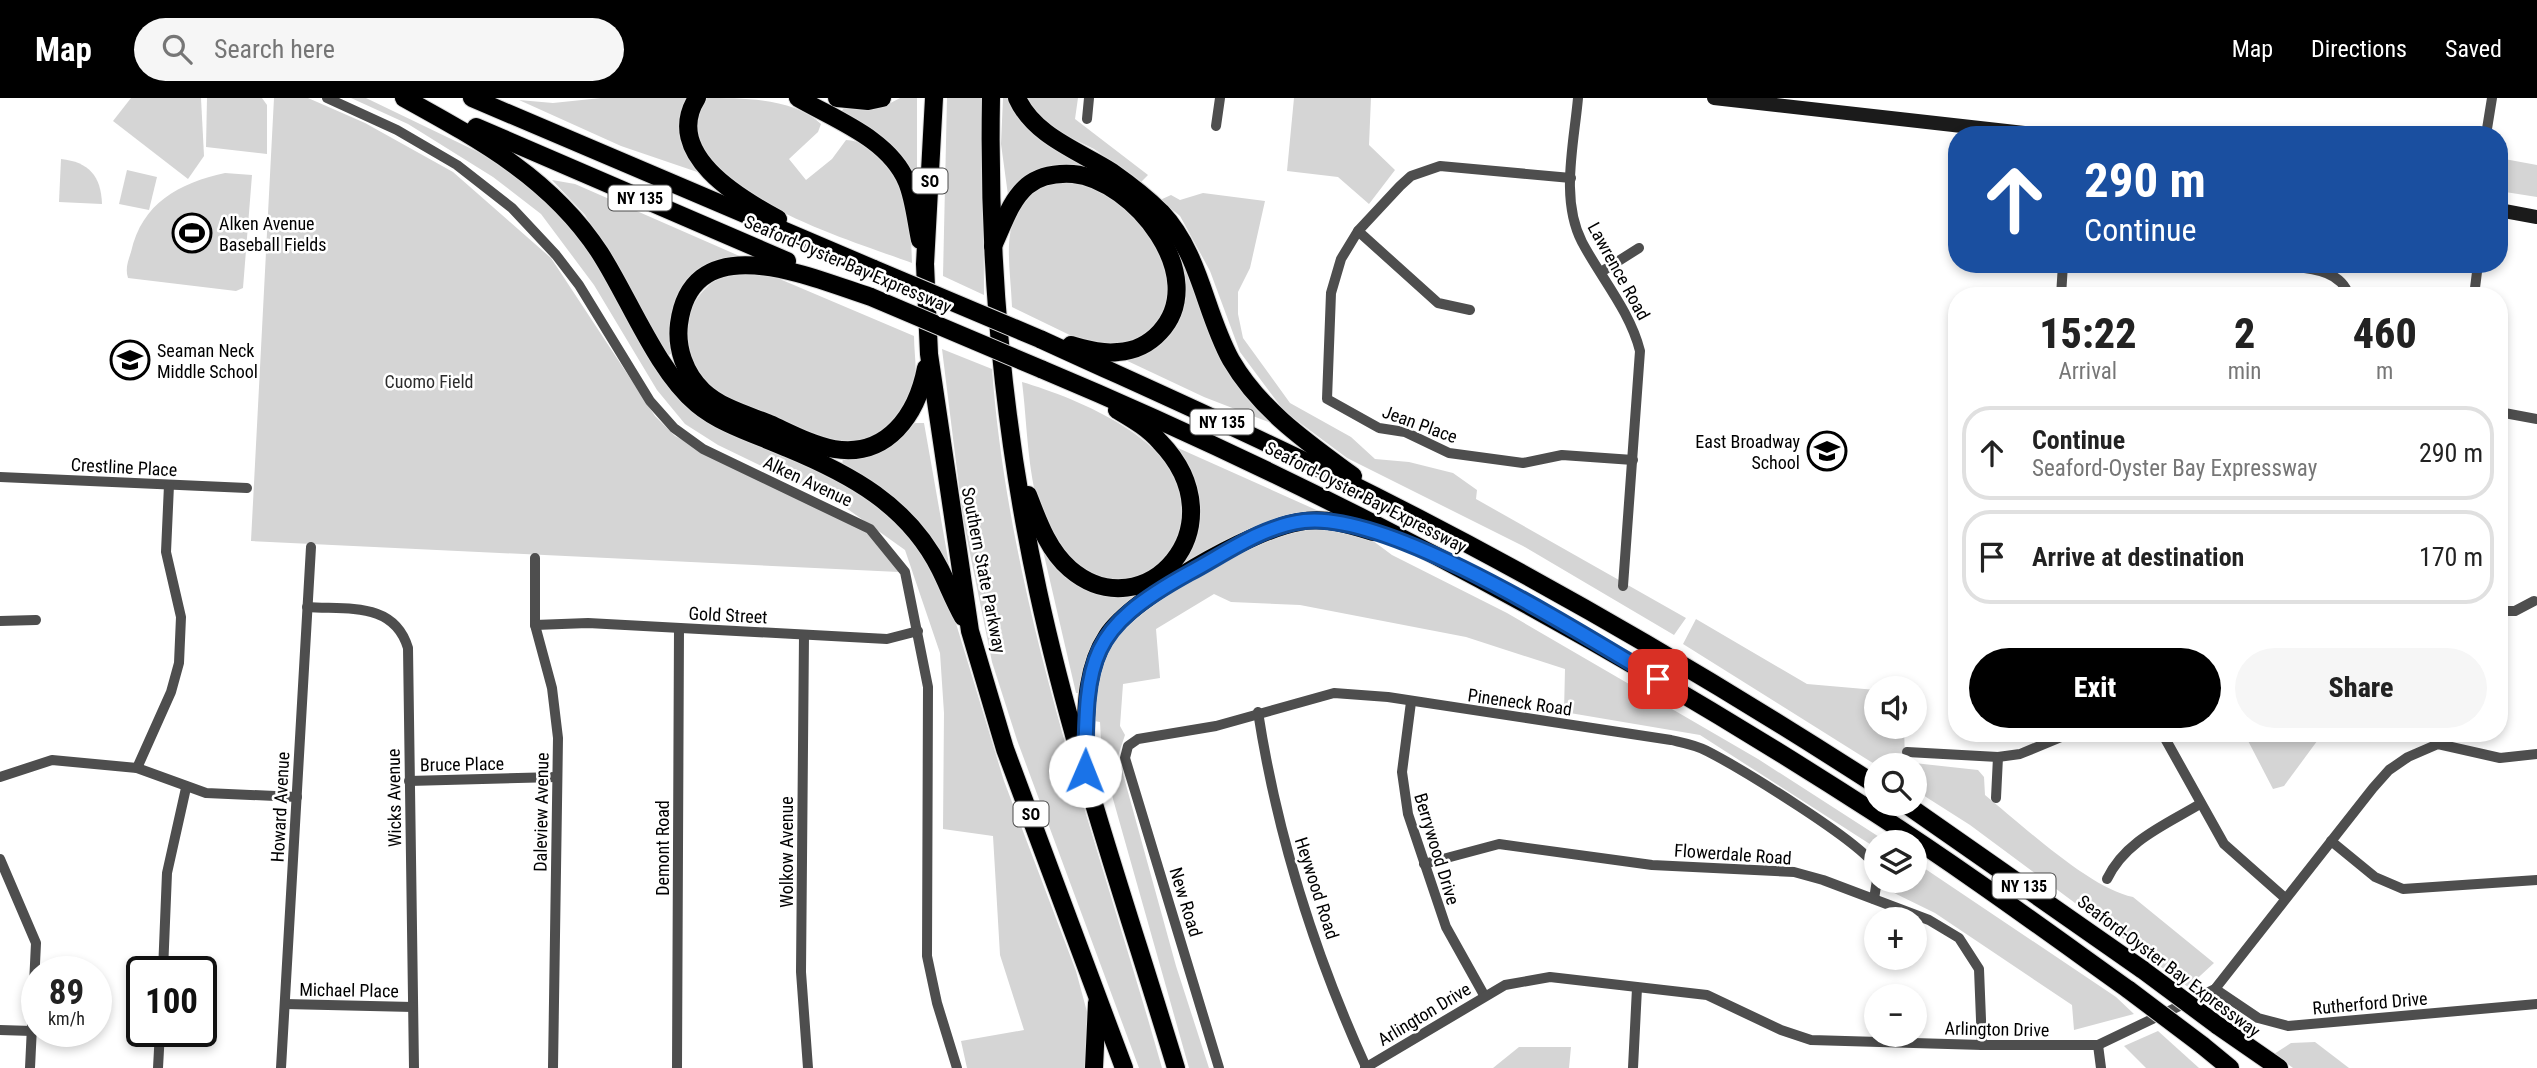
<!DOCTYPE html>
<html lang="en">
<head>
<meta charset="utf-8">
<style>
	body { margin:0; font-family:"Roboto Condensed",sans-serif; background:#f6f6f6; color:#222; height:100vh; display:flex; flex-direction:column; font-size:26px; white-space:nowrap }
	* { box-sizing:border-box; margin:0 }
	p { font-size:23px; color:#767676 }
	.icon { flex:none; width:38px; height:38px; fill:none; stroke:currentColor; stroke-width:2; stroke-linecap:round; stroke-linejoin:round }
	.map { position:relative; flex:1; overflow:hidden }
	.panel { position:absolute; left:1948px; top:189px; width:560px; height:455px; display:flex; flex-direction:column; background:#fff; border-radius:28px; box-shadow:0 4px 10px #0003 }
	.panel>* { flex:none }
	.guide { position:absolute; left:1948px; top:28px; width:560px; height:147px; border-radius:28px; box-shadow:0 4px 10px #0003; background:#1a4fa0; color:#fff; overflow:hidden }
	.controls { position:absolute; left:1864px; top:578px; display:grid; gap:14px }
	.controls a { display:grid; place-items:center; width:63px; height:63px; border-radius:50%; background:#fff; box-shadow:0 4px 10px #0003; font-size:35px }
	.speed { position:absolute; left:21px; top:858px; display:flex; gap:14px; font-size:35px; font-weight:700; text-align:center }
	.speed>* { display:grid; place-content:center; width:91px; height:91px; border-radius:50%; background:#fff; box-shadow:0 4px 10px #0003; line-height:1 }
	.speed small { font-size:18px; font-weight:400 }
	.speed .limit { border:4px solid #111; border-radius:10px; background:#fff; color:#111 }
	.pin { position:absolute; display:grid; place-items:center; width:60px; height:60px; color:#fff; margin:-30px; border-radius:14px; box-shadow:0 4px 10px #0006 }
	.me { position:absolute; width:77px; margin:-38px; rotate:1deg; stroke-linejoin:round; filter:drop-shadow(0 0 5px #0008) }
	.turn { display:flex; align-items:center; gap:24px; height:147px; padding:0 21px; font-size:32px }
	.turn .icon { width:91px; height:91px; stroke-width:2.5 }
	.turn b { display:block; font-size:49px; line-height:60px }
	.eta { display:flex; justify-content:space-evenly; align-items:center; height:119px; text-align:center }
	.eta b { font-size:42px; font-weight:800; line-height:49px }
	.cta { display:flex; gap:14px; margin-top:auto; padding:14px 21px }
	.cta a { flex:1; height:80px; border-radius:42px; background:#000; color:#fff; font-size:28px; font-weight:800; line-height:80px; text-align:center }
	.cta a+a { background:#f6f6f6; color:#222 }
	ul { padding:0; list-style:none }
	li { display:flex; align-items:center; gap:21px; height:94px; margin:0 14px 10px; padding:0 7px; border:4px solid #e0e0e0; border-radius:28px }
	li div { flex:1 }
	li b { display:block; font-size:26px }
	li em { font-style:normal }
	header { display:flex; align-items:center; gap:42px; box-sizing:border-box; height:98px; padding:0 35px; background:#000; color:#fff }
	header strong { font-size:33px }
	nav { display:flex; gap:38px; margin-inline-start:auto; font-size:24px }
	.search { width:490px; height:63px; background:#f6f6f6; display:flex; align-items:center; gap:18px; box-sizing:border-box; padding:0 24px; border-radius:38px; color:#767676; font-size:26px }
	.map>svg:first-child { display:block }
</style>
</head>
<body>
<header>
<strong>Map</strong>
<div class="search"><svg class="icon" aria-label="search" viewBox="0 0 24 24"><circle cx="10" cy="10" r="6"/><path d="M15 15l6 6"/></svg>Search here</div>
<nav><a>Map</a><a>Directions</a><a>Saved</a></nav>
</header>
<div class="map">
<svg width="2537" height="970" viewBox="0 0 2537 970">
	<rect width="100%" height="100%" fill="#fff"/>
	<!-- green -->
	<g fill="#d5d5d5">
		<polygon points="131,0 201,0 204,58 188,81 113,23"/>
		<polygon points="207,0 262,0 267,7 267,56 206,49"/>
		<polygon points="274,0 308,0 365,25 453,74 551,160 655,318 675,338 868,434 899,474 251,443"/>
		<polygon points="351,0 366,0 476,53 529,83 584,143 676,298 846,383 889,411 930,461 951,509 1004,683 1076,873 1087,914 1088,970 967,970 961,943 1024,932 1000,857 993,738 943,731 944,615 940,555 905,452 842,407 718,347 685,326 657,292 594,187 541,116 493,79 408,26"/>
		<polygon points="601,0 693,0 686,16 709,78 621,48 519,2 553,5"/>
		<path d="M706,0C744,0 794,0 821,26L818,34L789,61L806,82L832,61L846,42C862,43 868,49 879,59C916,90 910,121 912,165C857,144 653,86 706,0Z"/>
		<polygon points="900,0 917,0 917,82 912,83 838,17 845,9 883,9"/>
		<polygon points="947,0 983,0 984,197 943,178"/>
		<polygon points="1003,0 1012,0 1095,71 1022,82 1008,97 1001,46"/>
		<polygon points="1025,0 1078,0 1075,21 1148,77 1141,84 1094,51 1053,31"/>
		<polygon points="1294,0 1371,0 1369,47 1395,72 1369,106 1338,79 1287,73"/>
		<polygon points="2499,60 2537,67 2537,99 2499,93"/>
		<path d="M61,61C89,64 101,78 102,106L59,104Z"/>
		<polygon points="127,72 157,79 149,112 119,106"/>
		<path d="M225,75L252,77L243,190L236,193L128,180C125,171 128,163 131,154C142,105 179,85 225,75Z"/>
		<path d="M552,82L575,86L744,160C675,181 680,187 673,255L667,258L585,117Z"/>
		<path d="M1049,83L1086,84L1141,119L1165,155L1172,192L1165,219L1146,240L1115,251L1080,242L1012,209C1010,156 996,114 1049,83Z"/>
		<polygon points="1203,95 1265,103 1250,170 1238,194 1238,216 1243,240 1290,305 1351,339 1375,361 1409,364 1453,375 1477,392 1476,401 1686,520 1674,537 1523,448 1347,360 1284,313 1240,254 1210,173 1180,118 1160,102 1171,97 1180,102"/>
		<path d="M1176,147L1185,153L1208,214L1271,325L1204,299L1119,259C1156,259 1182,232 1184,197C1186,182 1179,162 1176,147Z"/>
		<path d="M767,169L782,182L914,238C914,253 917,270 915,285C908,326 872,354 831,346C811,342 790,329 772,322C748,312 714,303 699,280C677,247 683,204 716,182C730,171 750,171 767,169Z"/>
		<path d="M942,251L992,271C1010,512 1097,739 1162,970H1139L1017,642L992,564L963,421Z"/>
		<path d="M1022,284C1080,301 1192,347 1185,420C1184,426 1185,435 1182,441C1167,477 1123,491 1088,478C1071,472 1054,446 1047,431C1027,387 1028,331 1022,284Z"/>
		<polygon points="915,325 924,325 950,472 946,474 842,369 843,358 889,348"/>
		<polygon points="1178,350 1332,419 1178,474 1189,450 1173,352"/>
		<polygon points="1313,428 1361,434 1392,457 1507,515 1758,661 1887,744 1876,744 1876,750 1700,637 1564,614 1565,571 1466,539 1300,507 1231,504 1214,496 1156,531 1160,580 1123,586 1120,628 1125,637 1118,658 1176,868 1209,970 1189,970 1102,662 1100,624 1094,623 1093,599 1108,544 1142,507 1271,438"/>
		<polygon points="1041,444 1106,493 1138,497 1080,595 1076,595"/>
		<path d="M1696,521L1807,586L1876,592V628H1904L1905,664L1978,672L1984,679L1985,697C2021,726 2090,791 2133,799L2214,865L2188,889L1970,727L1915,692L1914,667H1876L1683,546Z"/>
		<polygon points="2244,635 2323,635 2284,688 2273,691"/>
		<polygon points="1915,764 2116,899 2134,916 2074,932 2072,907 1935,815 1890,793 1890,782 1914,782"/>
		<polygon points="2158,933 2199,970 2146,970 2124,948"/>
		<polygon points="2315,944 2349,970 2293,970 2274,956 2291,945"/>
		<polygon points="1519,949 1571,949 1569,970 1493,970"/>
	</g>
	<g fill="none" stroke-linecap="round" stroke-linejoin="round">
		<defs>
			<g id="highway">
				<path d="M404,0C480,42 552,81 600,155C629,200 657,273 697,306C722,327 758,337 787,350C850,376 908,407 940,471C948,487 954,503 963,519"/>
				<polyline points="472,0 874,171"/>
				<path d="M697,0C662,55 739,100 778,121"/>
				<path d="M798,0C836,22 889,41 907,84C914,101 916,123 920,142"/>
				<polyline points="837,0 868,3 882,0"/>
				<polyline points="934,0 925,166 929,256 970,533 1005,651 1124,970"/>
				<path d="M991,0C988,165 1003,331 1038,493C1073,655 1128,812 1176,970"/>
				<path d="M1017,0C1034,38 1079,53 1112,74C1129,86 1146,99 1161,114C1201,157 1204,213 1231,262C1260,312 1308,345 1353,378"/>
				<polyline points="476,29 787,163"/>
				<path d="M993,148C1003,127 1010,103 1027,88C1039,78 1057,75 1073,76C1134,82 1211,179 1160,234C1149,246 1135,253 1118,254C1102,256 1086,251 1071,247"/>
				<path d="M871,199C814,181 692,125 679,226C676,250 685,276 703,293C721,310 748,317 770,326C790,335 812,347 834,351C888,360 917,316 926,270"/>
				<path d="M1040,241C1138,286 1236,329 1333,377C1520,469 1701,574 1876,687"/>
				<path d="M1041,271C1332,393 1610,544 1875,715C1962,771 2045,832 2129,892"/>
				<path d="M1028,397C1038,423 1048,452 1070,471C1144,534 1242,429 1160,344C1148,330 1132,321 1117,312"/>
				<path d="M1085,652C1086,614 1085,571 1107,538C1132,499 1254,431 1299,424C1325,419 1348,426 1373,434"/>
				<polyline points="1904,705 2143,872"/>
				<polyline points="2217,927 2279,970"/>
				<polyline points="2202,947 2230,970"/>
				<polyline points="1094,970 1097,905"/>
			</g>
		</defs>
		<!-- highway casing -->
		<use href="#highway" stroke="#dbdbdb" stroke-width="20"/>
		<!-- street -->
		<g stroke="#4e4e4e" stroke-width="10">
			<polyline points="327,0 397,32 457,67 512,110 556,157 579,187 650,303 674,330 703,351 870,431 905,474 928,589 927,858 937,905 957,970"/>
			<path d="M1578,0C1574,46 1560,101 1582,144C1601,180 1630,213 1640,253L1623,488"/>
			<polyline points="1087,21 1089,0"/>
			<polyline points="1216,28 1220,0"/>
			<polyline points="2486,37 2492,0"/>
			<polyline points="1571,80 1440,68 1411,78 1400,88 1358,133 1341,161 1331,195 1327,301 1379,330 1405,334 1449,355 1523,365 1562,357 1633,362"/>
			<polyline points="1358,133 1438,205 1470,212"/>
			<path d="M2274,166C2302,171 2340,168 2349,198"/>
			<polyline points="1601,174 1639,150"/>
			<polyline points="2061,198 2063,166"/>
			<polyline points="2474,198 2478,166"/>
			<polyline points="2499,314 2537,321"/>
			<polyline points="0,379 247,390"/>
			<polyline points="535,460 535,527 552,590 558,640 553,970"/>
			<path d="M307,509C347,512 394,503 408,550L414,970"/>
			<polyline points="2499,513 2515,513 2534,503"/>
			<polyline points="0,523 36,522"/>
			<polyline points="535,527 588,525 887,541 918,533"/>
			<polyline points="804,537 801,874 808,970"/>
			<polyline points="1411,604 1402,674 1408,716 1446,829 1484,897"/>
			<path d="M1258,614C1277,736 1315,857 1366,969"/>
			<polyline points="2162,635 2224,746 2285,800"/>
			<polyline points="1907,654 1998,659 2020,656 2071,635"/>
			<polyline points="137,670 171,594 179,565 181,519 166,454 169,387"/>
			<polyline points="0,679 52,662 137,670 206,695 297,699"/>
			<polyline points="409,683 557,679"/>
			<polyline points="1996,700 1998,659"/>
			<polyline points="2331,743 2375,779 2403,791 2537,782"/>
			<polyline points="0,761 36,845 30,970"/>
			<polyline points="1424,766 1499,746 1652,767 1794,774 1823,782 1929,822 1959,840 1979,871 1982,947"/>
			<path d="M2107,781C2125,743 2165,727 2200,706"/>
			<polyline points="1874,801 1877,782"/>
			<polyline points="163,873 167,775 186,690"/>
			<polyline points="2215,891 2258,920 2288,928 2537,906"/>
			<polyline points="285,906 413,909"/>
			<polyline points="0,932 32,933"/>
			<polyline points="2098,947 2101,970"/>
			<polyline points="158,970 160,933"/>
			<polyline points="281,970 311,449"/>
			<polyline points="677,970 679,530"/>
			<path d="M1219,970L1125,660L1128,648L1138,641L1216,628L1334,595L1388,599L1671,642C1684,645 1696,647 1707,653C1740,670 1860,743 1876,769"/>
			<polyline points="1365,970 1505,887 1550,879 1707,897 1781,932 1811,942 1982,947 2098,947 2215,891 2373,690 2389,672 2408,659 2438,646 2500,660 2537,656"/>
			<polyline points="1633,970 1637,890"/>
		</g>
		<!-- secondary -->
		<g stroke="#1b1b1b" stroke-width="14">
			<polyline points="1714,0 2042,37"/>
			<polyline points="2499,112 2537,119"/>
		</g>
		<!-- highway -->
		<use href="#highway" stroke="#000" stroke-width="18"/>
		<defs>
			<g id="highway-bridge">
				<polyline points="874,171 1040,241"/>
				<polyline points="871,199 1041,271"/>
				<polyline points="2143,872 2217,927"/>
				<polyline points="2129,892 2202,947"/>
			</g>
		</defs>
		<!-- highway-bridge casing -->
		<use href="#highway-bridge" stroke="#dbdbdb" stroke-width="20" stroke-linecap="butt"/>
		<!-- highway-bridge -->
		<use href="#highway-bridge" stroke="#000" stroke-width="18"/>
	</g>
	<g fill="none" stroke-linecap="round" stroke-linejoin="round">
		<defs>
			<path id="route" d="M1085,673C1087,561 1086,532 1189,475C1225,456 1262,428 1304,423C1390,413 1580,535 1658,581"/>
		</defs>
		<!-- route casing -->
		<use href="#route" stroke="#114b97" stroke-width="18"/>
		<!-- route -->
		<use href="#route" stroke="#1a73e8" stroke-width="12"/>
	</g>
	<!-- icons -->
	<defs>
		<symbol id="stadium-ring" viewBox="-11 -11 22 22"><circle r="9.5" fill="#fff" stroke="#000" stroke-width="1.5"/><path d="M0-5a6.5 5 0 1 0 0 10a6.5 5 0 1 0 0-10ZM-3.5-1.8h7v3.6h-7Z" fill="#000"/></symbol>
		<symbol id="school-ring" viewBox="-11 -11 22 22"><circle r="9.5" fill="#fff" stroke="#000" stroke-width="1.5"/><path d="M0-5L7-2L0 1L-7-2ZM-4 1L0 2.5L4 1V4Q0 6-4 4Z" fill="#000"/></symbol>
	</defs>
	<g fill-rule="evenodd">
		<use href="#stadium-ring" x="170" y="113" width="44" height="44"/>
		<use href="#school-ring" x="108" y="240" width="44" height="44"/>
		<use href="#school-ring" x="1805" y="331" width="44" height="44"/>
	</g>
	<g text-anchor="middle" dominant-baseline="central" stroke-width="5" stroke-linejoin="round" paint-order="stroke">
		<!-- shield labels -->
		<g fill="#fff" stroke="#4c4c4c" stroke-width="2">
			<rect x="912.5" y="70.5" width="35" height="25" rx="5"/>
			<rect x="608.5" y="87.5" width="63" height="25" rx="5"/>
			<rect x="1190.5" y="311.5" width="63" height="25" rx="5"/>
			<rect x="1013.5" y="703.5" width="35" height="25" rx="5"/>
			<rect x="1992.5" y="775.5" width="63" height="25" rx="5"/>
		</g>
		<g font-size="16" font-weight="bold" fill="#000">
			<text x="930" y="83">SO</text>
			<text x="640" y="100">NY 135</text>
			<text x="1222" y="324">NY 135</text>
			<text x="1031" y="716">SO</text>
			<text x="2024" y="788">NY 135</text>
		</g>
		<!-- poi labels -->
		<g font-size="18" fill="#000" stroke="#fff" text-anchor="start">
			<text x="219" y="125">Alken Avenue<tspan x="219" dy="21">Baseball Fields</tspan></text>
			<text x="157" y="252">Seaman Neck<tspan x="157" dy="21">Middle School</tspan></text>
			<text x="1800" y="343" text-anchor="end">East Broadway<tspan x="1800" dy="21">School</tspan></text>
		</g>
		<!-- street labels -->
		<g font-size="18" fill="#000" stroke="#fff">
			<text transform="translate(848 166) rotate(23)">Seaford-Oyster Bay Expressway</text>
			<text transform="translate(1619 173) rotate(61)">Lawrence Road</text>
			<text transform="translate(1420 326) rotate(20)">Jean Place</text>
			<text transform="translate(124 369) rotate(3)">Crestline Place</text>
			<text transform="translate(808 383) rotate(25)">Alken Avenue</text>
			<text transform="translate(1366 399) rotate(27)">Seaford-Oyster Bay Expressway</text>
			<text transform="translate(984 472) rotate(79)">Southern State Parkway</text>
			<text transform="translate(728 517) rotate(3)">Gold Street</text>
			<text transform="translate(1520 604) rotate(8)">Pineneck Road</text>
			<text transform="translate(462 666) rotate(-1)">Bruce Place</text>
			<text transform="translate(394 700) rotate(-91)">Wicks Avenue</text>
			<text transform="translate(280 709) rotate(-87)">Howard Avenue</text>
			<text transform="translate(541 714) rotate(-89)">Daleview Avenue</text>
			<text transform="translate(662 750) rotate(-90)">Demont Road</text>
			<text transform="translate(1437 751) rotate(73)">Berrywood Drive</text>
			<text transform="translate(786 754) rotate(-90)">Wolkow Avenue</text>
			<text transform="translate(1733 756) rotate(4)">Flowerdale Road</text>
			<text transform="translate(1317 790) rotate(72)">Heywood Road</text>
			<text transform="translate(1186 804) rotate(73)">New Road</text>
			<text transform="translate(2169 868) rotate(37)">Seaford-Oyster Bay Expressway</text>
			<text transform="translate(349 892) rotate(1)">Michael Place</text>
			<text transform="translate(2370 905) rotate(-5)">Rutherford Drive</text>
			<text transform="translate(1424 916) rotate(-31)">Arlington Drive</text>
			<text transform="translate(1997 931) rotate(1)">Arlington Drive</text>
		</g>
		<!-- park labels -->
		<g font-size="18" fill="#2c2c2c" stroke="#fff">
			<text x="429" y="283">Cuomo Field</text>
		</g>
	</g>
</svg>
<div class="controls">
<a><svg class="icon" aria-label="sound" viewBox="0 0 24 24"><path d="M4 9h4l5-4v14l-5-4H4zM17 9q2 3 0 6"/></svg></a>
<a><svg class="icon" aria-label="search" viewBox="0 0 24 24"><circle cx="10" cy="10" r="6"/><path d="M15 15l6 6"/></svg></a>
<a><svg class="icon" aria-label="layers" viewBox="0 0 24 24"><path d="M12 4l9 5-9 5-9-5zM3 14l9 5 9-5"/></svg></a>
<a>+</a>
<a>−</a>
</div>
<div class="speed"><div>89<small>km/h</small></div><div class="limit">100</div></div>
<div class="pin" style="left:1658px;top:581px;background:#d93025"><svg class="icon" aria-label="arrive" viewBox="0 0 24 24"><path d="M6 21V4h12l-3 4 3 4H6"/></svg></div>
<svg class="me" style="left:1085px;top:673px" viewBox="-20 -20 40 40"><circle r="19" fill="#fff"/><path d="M0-13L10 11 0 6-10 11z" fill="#1a73e8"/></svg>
<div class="guide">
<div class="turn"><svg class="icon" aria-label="ahead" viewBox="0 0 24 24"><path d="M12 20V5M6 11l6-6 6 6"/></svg><div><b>290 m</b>Continue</div></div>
</div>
<section class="panel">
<div class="eta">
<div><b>15:22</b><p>Arrival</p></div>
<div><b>2</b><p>min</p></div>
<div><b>460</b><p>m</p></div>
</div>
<ul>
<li><svg class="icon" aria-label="ahead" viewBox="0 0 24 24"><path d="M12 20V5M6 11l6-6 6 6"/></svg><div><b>Continue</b><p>Seaford-Oyster Bay Expressway</p></div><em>290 m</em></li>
<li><svg class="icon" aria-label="arrive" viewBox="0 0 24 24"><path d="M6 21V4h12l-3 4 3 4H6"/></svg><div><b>Arrive at destination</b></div><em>170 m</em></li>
</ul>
<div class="cta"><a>Exit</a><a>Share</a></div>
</section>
</div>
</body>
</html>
